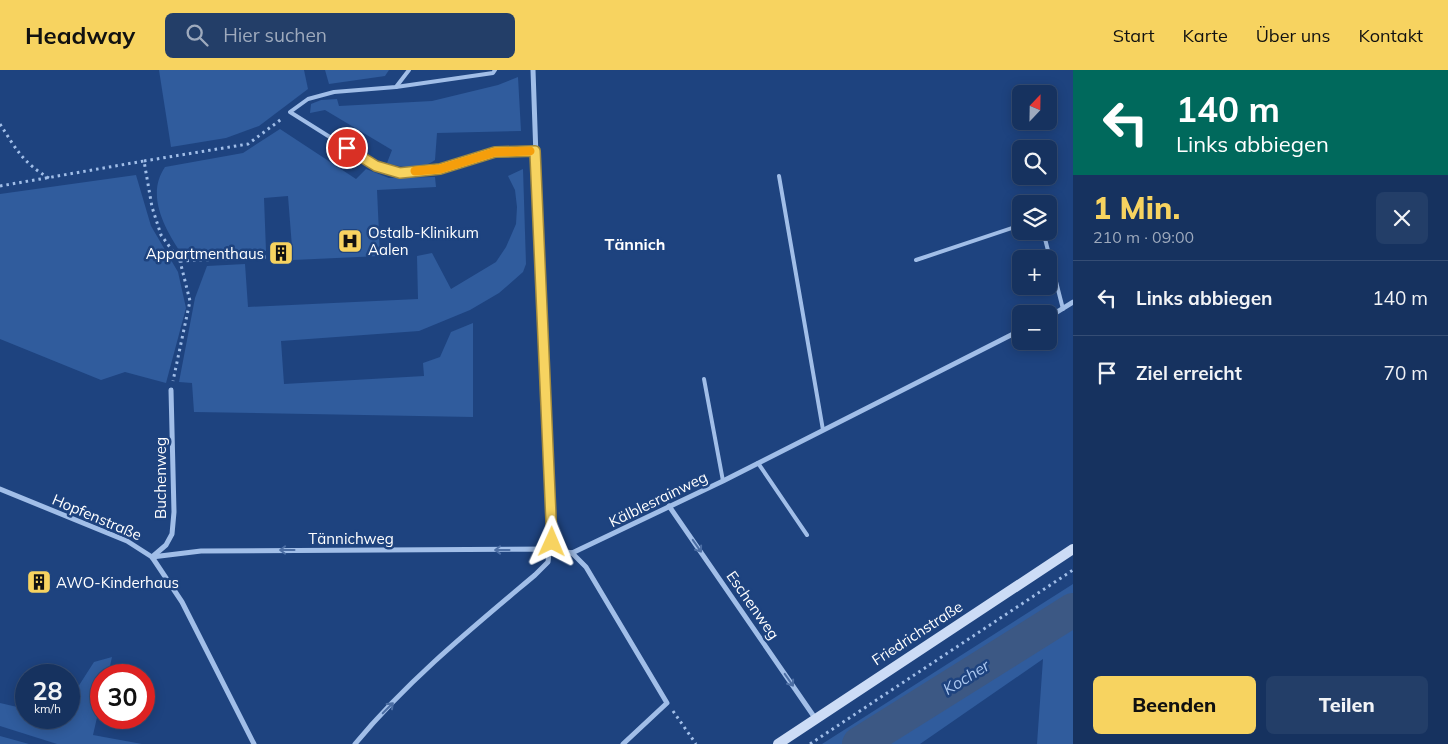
<!DOCTYPE html>
<html lang="de">
<head>
<meta charset="utf-8">
<style>
	body { margin:0; font-family:Mulish,sans-serif; background:#233e68; color:#f1f3f6; height:100vh; display:flex; flex-direction:column; font-size:19px; white-space:nowrap }
	* { box-sizing:border-box; margin:0 }
	p { font-size:16px; color:#9eaabd }
	.icon { flex:none; width:28px; height:28px; fill:none; stroke:currentColor; stroke-width:2; stroke-linecap:round; stroke-linejoin:round }
	.map { position:relative; flex:1; overflow:hidden }
	.side { display:flex; flex-direction:column; background:#16325f; width:375px }
	.side>* { flex:none }
	.top-card { background:#00695c; color:#fff; overflow:hidden }
	.needle { width:32px; rotate:22deg }
	.fabs { position:absolute; left:1012px; top:15px; display:grid; gap:10px }
	.fabs a { display:grid; place-items:center; width:45px; height:45px; border-radius:8px; background:#16325f; box-shadow:0 2px 12px #0003,0 0 0 1px #354d74; font-size:25px }
	.speed { position:absolute; left:15px; top:594px; display:flex; gap:10px; font-size:25px; font-weight:700; text-align:center }
	.speed>* { display:grid; place-content:center; width:65px; height:65px; border-radius:50%; background:#16325f; box-shadow:0 2px 12px #0003,0 0 0 1px #354d74; line-height:1 }
	.speed small { font-size:12px; font-weight:400 }
	.speed .limit { border:8px solid #d22; background:#fff; color:#111 }
	.pin { position:absolute; display:grid; place-items:center; width:42px; height:42px; color:#fff; margin:-21px; border:2px solid #fff; border-radius:50%; box-shadow:0 1px 5px #0007 }
	.me { position:absolute; width:55px; margin:-28px; rotate:1deg; stroke-linejoin:round; filter:drop-shadow(0 0 4px #0008) }
	.turn { display:flex; align-items:center; gap:18px; height:105px; padding:0 20px; font-size:22px }
	.turn .icon { width:65px; height:65px; stroke-width:2.5 }
	.turn b { display:block; font-size:35px; line-height:42px }
	.round { display:grid; place-items:center; flex:none; width:52px; height:52px; border-radius:8px; background:#233e68 }
	.summary { display:flex; align-items:center; justify-content:space-between; height:85px; padding:0 20px }
	h1 { font-size:30px; font-weight:800; line-height:38px; color:#f7d360 }
	.action { display:flex; gap:10px; margin-top:auto; padding:10px 20px }
	.action a { flex:1; height:58px; border-radius:8px; background:#f7d360; color:#111; font-size:20px; font-weight:800; line-height:58px; text-align:center }
	.action a+a { background:#233e68; color:#f1f3f6 }
	ul { padding:0; list-style:none }
	li { display:flex; align-items:center; gap:15px; height:75px; padding:0 20px; border-top:1px solid #354d74 }
	li div { flex:1 }
	li b { display:block; font-size:19px }
	li em { font-style:normal }
	header { display:flex; align-items:center; gap:30px; box-sizing:border-box; height:70px; padding:0 25px; background:#f7d360; color:#111 }
	header strong { font-size:24px }
	nav { display:flex; gap:28px; margin-inline-start:auto; font-size:18px }
	.search { width:350px; height:45px; background:#233e68; display:flex; align-items:center; gap:12px; box-sizing:border-box; padding:0 18px; border-radius:8px; color:#9eaabd; font-size:19px }
	main { display:flex; flex:1; min-height:0 }
	.map>svg:first-child { display:block }
</style>
</head>
<body>
<header>
<strong>Headway</strong>
<div class="search"><svg class="icon" aria-label="search" viewBox="0 0 24 24"><circle cx="10" cy="10" r="6"/><path d="M15 15l6 6"/></svg>Hier suchen</div>
<nav><a>Start</a><a>Karte</a><a>Über uns</a><a>Kontakt</a></nav>
</header>
<main>
<div class="map">
<svg width="1073" height="674" viewBox="0 0 1073 674">
	<rect width="100%" height="100%" fill="#1e437f"/>
	<!-- green -->
	<g fill="#305c9d">
		<polygon points="159,0 304,0 308,19 259,56 226,68 171,77"/>
		<polygon points="325,0 389,0 385,6 329,14"/>
		<path d="M518,7L521,61L437,63L435,90C422,100 403,98 387,93L392,80L325,40L310,43L311,34L321,30L337,29L339,36L432,31L498,15Z"/>
		<path d="M280,59L356,109L366,99L389,108L435,107L436,117L377,120L380,186L293,190L288,126L264,128L266,181L183,186C166,161 145,126 165,97L243,83Z"/>
		<polygon points="523,99 526,194 523,202 499,223 470,240 419,261 281,271 284,314 424,306 423,293 440,287 451,262 473,253 473,347 194,342 192,313 179,312 195,228 207,196 245,194 248,237 418,229 417,186 432,183 451,219 496,192 506,177 516,154 517,137 515,120 508,106"/>
		<polygon points="136,105 151,156 178,202 186,238 166,313 125,302 101,310 0,269 0,124"/>
		<polygon points="1073,514 1073,674 1037,674 1043,589 920,674 822,674"/>
		<polygon points="112,587 108,605 101,605 101,630 93,665 142,674 57,674 0,656 0,633 26,639 26,648 69,648 69,631 94,592"/>
		<polygon points="0,666 29,674 0,674"/>
	</g>
	<g fill="none" stroke-linecap="round" stroke-linejoin="round">
		<!-- river -->
		<polyline stroke="#3c5884" stroke-width="34" points="859,674 1073,540"/>
		<!-- path -->
		<g stroke="#a1bee8" stroke-width="3" stroke-dasharray="2.5 4" stroke-linecap="butt">
			<path d="M0,54C16,79 23,93 49,108"/>
			<polyline points="144,91 248,74 283,48"/>
			<polyline points="0,116 144,91 152,137 161,165 180,191 190,231 173,311"/>
			<polyline points="180,191 266,187"/>
			<polyline points="673,641 696,674"/>
			<polyline points="810,674 1073,500"/>
		</g>
		<!-- service -->
		<g stroke="#a1bee8" stroke-width="4">
			<polyline points="495,0 493,3 396,17 334,22 308,29 290,42 376,96 400,103 440,99 495,82 535,81"/>
			<polyline points="396,17 409,0"/>
			<polyline points="779,106 823,360"/>
			<polyline points="1043,161 1063,239"/>
			<polyline points="916,190 1021,155"/>
			<polyline points="704,309 723,411"/>
			<polyline points="758,393 807,465"/>
		</g>
		<!-- minor -->
		<g stroke="#a1bee8" stroke-width="5">
			<polyline points="1049,247 1073,232"/>
			<polyline points="0,419 127,471 152,487 182,532 254,674"/>
			<polyline points="669,436 815,648"/>
			<polyline points="572,483 586,497 667,633 623,674"/>
			<polyline points="152,487 201,481 551,479 572,483 723,411 1021,260"/>
			<polyline points="152,487 166,475 172,464 174,442 171,320"/>
			<path d="M355,674C408,610 472,558 535,505L548,492L552,456L540,202L533,0"/>
		</g>
		<!-- secondary -->
		<polyline stroke="#ccdcf6" stroke-width="10" points="778,674 1073,479"/>
	</g>
	<!-- one-way arrows -->
	<defs><path id="oneway-shaft" d="M-6 0H5M1.5-3L5.5 0L1.5 3" fill="none" stroke-width="1.6" stroke-linecap="round" stroke-linejoin="round" transform="scale(1.25)"/></defs>
	<g stroke="#4c6ea4">
		<use href="#oneway-shaft" transform="translate(697 476) rotate(55)"/>
		<use href="#oneway-shaft" transform="translate(287 480) rotate(180)"/>
		<use href="#oneway-shaft" transform="translate(502 480) rotate(180)"/>
		<use href="#oneway-shaft" transform="translate(789 610) rotate(55)"/>
		<use href="#oneway-shaft" transform="translate(388 638) rotate(-45)"/>
	</g>
	<g fill="none" stroke-linecap="round" stroke-linejoin="round">
		<defs>
			<polyline id="route" points="347,78 376,96 400,103 440,99 495,82 535,81 552,472"/>
		</defs>
		<!-- route casing -->
		<use href="#route" stroke="#a1893e" stroke-width="12"/>
		<!-- route -->
		<use href="#route" stroke="#f7d360" stroke-width="9"/>
		<!-- slow -->
		<polyline stroke="#f59e0b" stroke-width="9" points="415,101 440,99 495,82 530,81"/>
	</g>
	<!-- icons -->
	<defs>
		<symbol id="hospital-square" viewBox="-11 -11 22 22"><rect x="-9" y="-9" width="18" height="18" rx="4" fill="#f7d360" stroke="#1e437f"/><path d="M-5-5h3v3.5h4V-5h3V5h-3V1.5h-4V5h-3Z" fill="#111"/></symbol>
		<symbol id="building-square" viewBox="-11 -11 22 22"><rect x="-9" y="-9" width="18" height="18" rx="4" fill="#f7d360" stroke="#1e437f"/><path d="M-4-6H4V6H1V3H-1V6H-4ZM-2.5-4.3h1.7v1.8h-1.7ZM.8-4.3h1.7v1.8H.8ZM-2.5-1h1.7V.8h-1.7ZM.8-1h1.7V.8H.8Z" fill="#111"/></symbol>
	</defs>
	<g fill-rule="evenodd">
		<use href="#hospital-square" x="336" y="157" width="28" height="28"/>
		<use href="#building-square" x="267" y="169" width="28" height="28"/>
		<use href="#building-square" x="25" y="498" width="28" height="28"/>
	</g>
	<g text-anchor="middle" dominant-baseline="central" stroke-width="5" stroke-linejoin="round" paint-order="stroke">
		<!-- poi labels -->
		<g font-size="15" fill="#fff" stroke="#1e437f" text-anchor="start">
			<text x="368" y="162">Ostalb-Klinikum<tspan x="368" dy="17">Aalen</tspan></text>
			<text x="264" y="183" text-anchor="end">Appartmenthaus</text>
			<text x="56" y="512">AWO-Kinderhaus</text>
		</g>
		<!-- street labels -->
		<g font-size="15" fill="#fff" stroke="#1e437f">
			<text transform="translate(160 408) rotate(-90)">Buchenweg</text>
			<text transform="translate(658 429) rotate(-26)">Kälblesrainweg</text>
			<text transform="translate(97 447) rotate(23)">Hopfenstraße</text>
			<text x="351" y="468">Tännichweg</text>
			<text transform="translate(753 535) rotate(55)">Eschenweg</text>
			<text transform="translate(917 563) rotate(-33)">Friedrichstraße</text>
		</g>
		<!-- neighbourhood labels -->
		<g font-size="16" font-weight="bold" fill="#fff" stroke="#1e437f">
			<text x="635" y="174">Tännich</text>
		</g>
		<!-- water labels -->
		<g font-size="16" font-style="italic" fill="#acc8f0" stroke="#1e437f">
			<text transform="translate(966 607) rotate(-32)">Kocher</text>
		</g>
	</g>
</svg>
<div class="fabs">
<a><svg class="needle" viewBox="-14 -14 28 28"><path d="M0-13l5 13h-10z" fill="#e53935"/><path d="M0 13l5-13h-10z" fill="#9eaabd"/></svg></a>
<a><svg class="icon" aria-label="search" viewBox="0 0 24 24"><circle cx="10" cy="10" r="6"/><path d="M15 15l6 6"/></svg></a>
<a><svg class="icon" aria-label="layers" viewBox="0 0 24 24"><path d="M12 4l9 5-9 5-9-5zM3 14l9 5 9-5"/></svg></a>
<a>+</a>
<a>−</a>
</div>
<div class="speed"><div>28<small>km/h</small></div><div class="limit">30</div></div>
<div class="pin" style="left:347px;top:78px;background:#d93025"><svg class="icon" aria-label="arrive" viewBox="0 0 24 24"><path d="M6 21V4h12l-3 4 3 4H6"/></svg></div>
<svg class="me" style="left:552px;top:472px" viewBox="-20 -20 40 40"><path d="M0-17L14 15 0 8-14 15z" fill="#f7d360" stroke="#fff" stroke-width="4"/></svg>
</div>
<section class="side">
<div class="top-card">
<div class="turn"><svg class="icon" aria-label="left" viewBox="0 0 24 24"><path d="M17 20v-9H6M10 6l-5 5 5 5"/></svg><div><b>140 m</b>Links abbiegen</div></div>
</div>
<div class="summary"><div><h1>1 Min.</h1><p>210 m · 09:00</p></div><a class="round"><svg class="icon" aria-label="close" viewBox="0 0 24 24"><path d="M6 6l12 12M18 6L6 18"/></svg></a></div>
<ul>
<li><svg class="icon" aria-label="left" viewBox="0 0 24 24"><path d="M17 20v-9H6M10 6l-5 5 5 5"/></svg><div><b>Links abbiegen</b></div><em>140 m</em></li>
<li><svg class="icon" aria-label="arrive" viewBox="0 0 24 24"><path d="M6 21V4h12l-3 4 3 4H6"/></svg><div><b>Ziel erreicht</b></div><em>70 m</em></li>
</ul>
<div class="action"><a>Beenden</a><a>Teilen</a></div>
</section>
</main>
</body>
</html>
